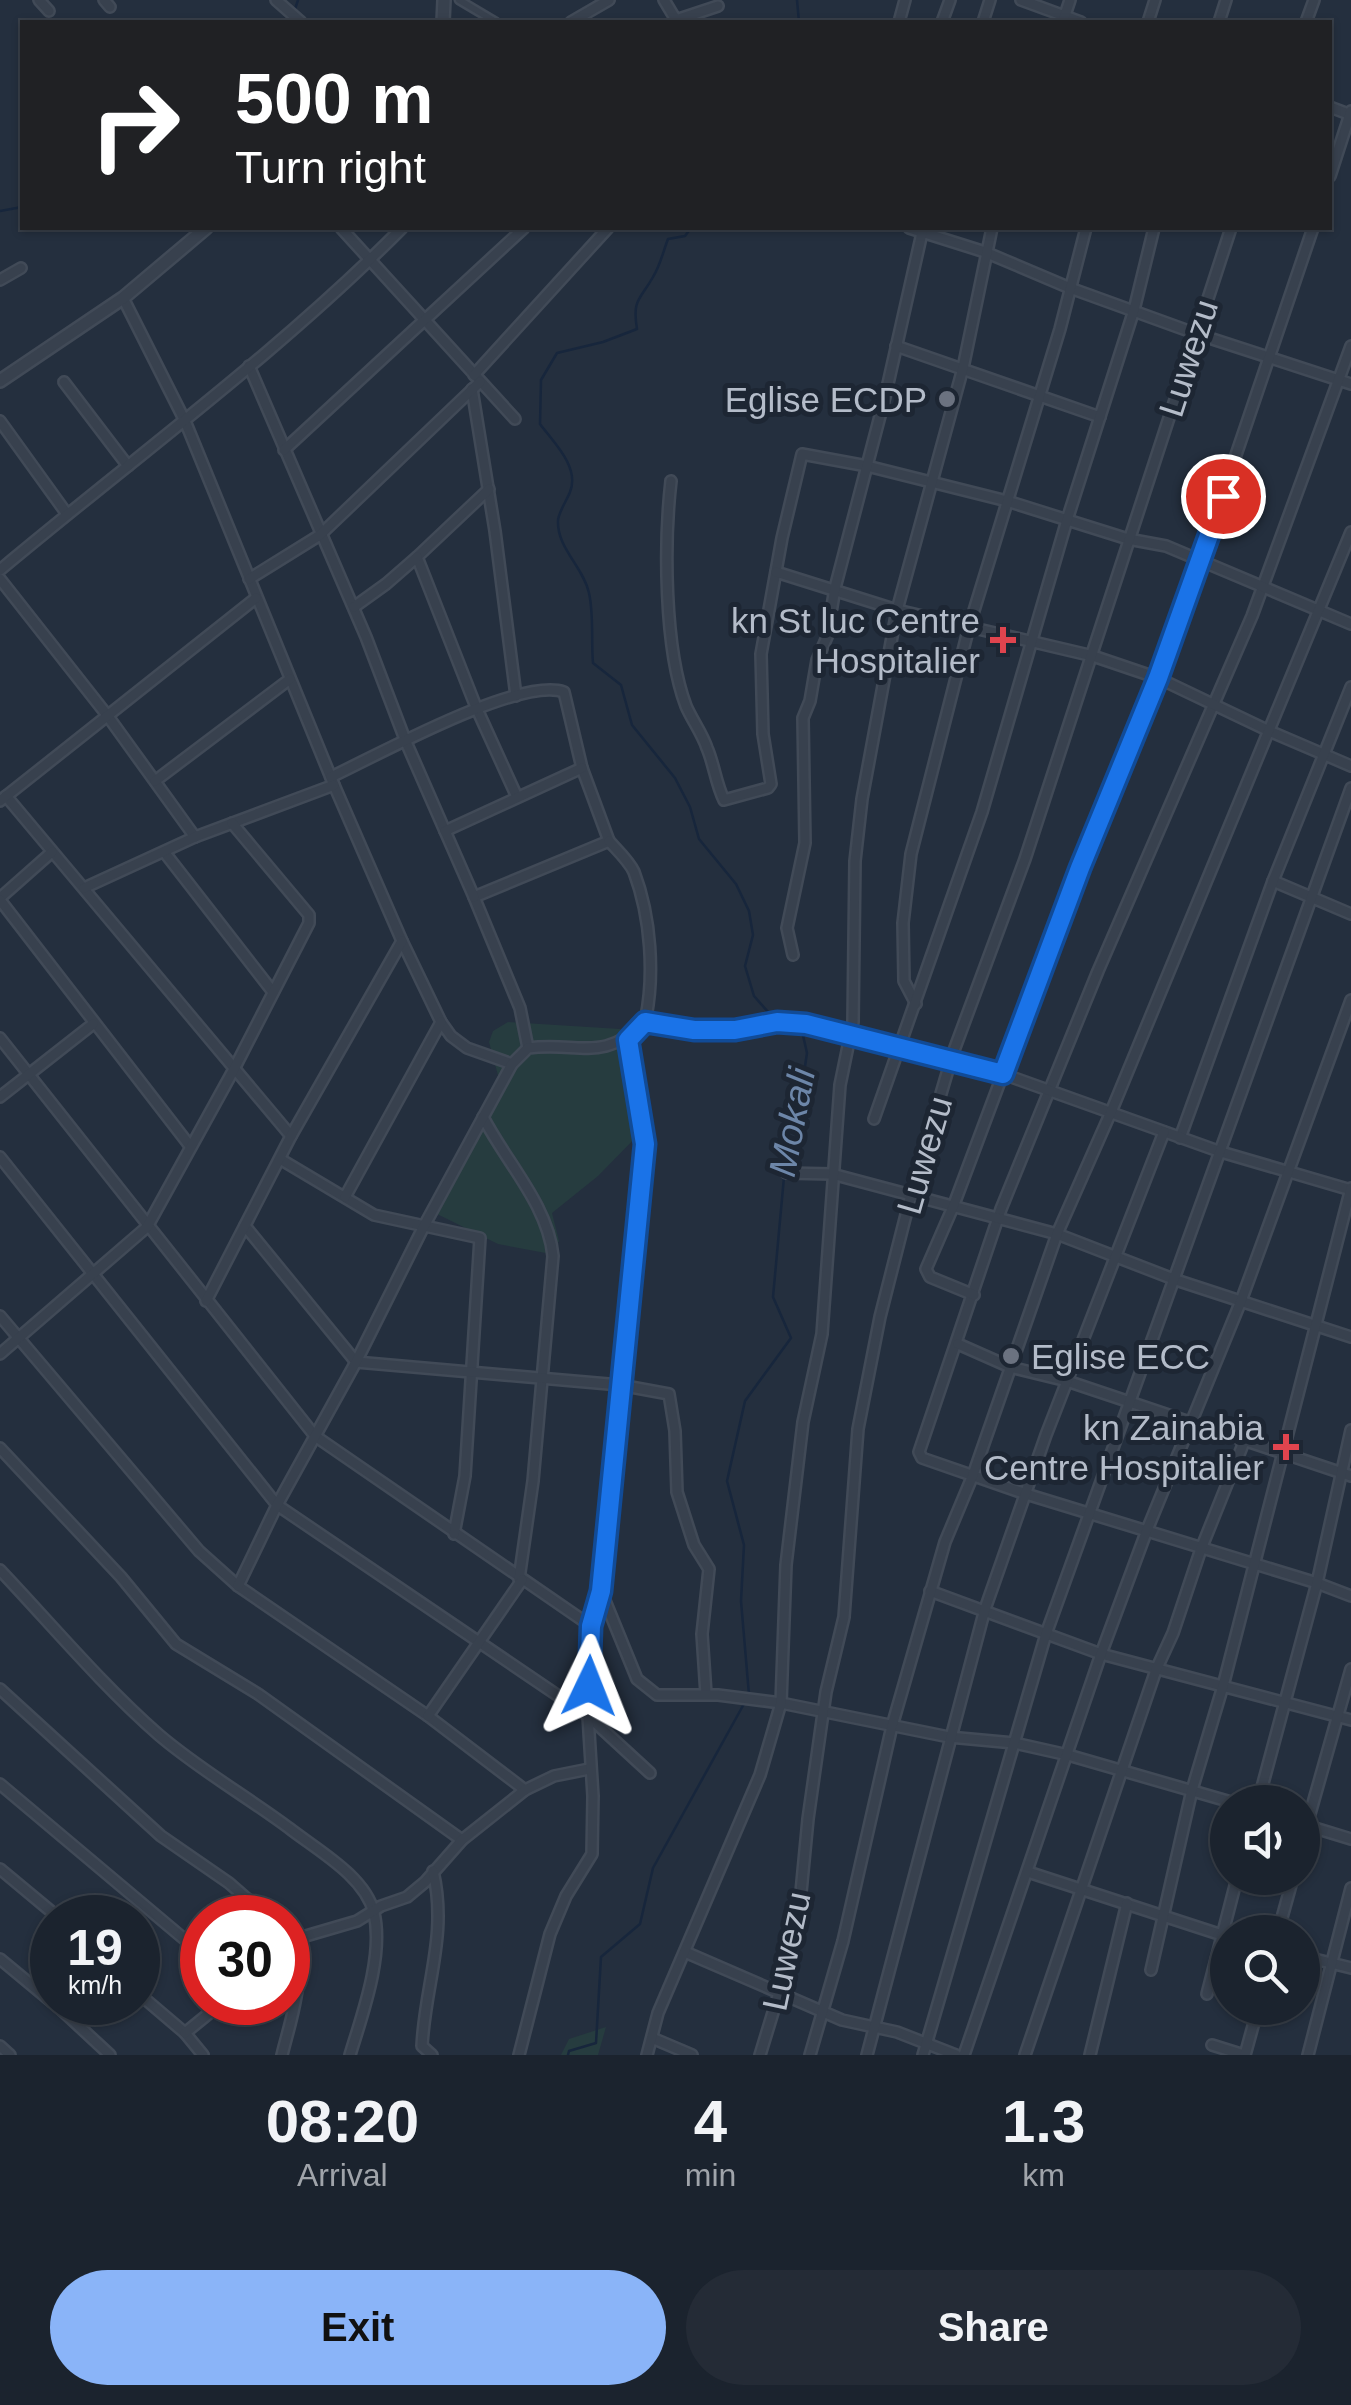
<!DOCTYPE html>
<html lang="en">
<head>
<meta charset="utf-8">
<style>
	body { margin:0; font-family:Arial,sans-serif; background:#242b36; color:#f1f3f6; height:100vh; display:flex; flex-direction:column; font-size:38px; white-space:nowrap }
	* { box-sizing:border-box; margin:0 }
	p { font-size:32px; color:#a0a4aa }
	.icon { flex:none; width:55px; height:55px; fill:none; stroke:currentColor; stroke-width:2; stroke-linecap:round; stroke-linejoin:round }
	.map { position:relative; height:2055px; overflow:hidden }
	.side { display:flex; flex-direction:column; background:#1b232e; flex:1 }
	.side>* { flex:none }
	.banner { position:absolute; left:20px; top:20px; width:1312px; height:210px; border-radius:0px; box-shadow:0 2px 8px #0004,0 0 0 2px #39404a; background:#202124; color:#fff; overflow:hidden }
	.fabs { position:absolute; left:1210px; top:1785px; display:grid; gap:20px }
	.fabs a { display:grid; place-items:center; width:110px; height:110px; border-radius:50%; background:#1b232e; box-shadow:0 2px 8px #0004,0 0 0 2px #39404a; font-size:50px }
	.speed { position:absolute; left:30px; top:1895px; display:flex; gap:20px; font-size:50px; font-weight:700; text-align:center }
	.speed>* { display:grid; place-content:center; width:130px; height:130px; border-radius:50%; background:#1b232e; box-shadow:0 2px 8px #0004,0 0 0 2px #39404a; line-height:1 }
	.speed small { font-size:25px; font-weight:400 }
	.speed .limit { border:15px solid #d22; background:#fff; color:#111 }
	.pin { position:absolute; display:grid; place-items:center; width:85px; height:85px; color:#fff; margin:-42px; border:5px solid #fff; border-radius:50%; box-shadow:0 2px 10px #0007 }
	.me { position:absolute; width:110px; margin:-55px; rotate:2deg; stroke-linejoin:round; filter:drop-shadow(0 0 8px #0008) }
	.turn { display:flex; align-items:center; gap:35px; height:210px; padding:0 50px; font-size:45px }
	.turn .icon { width:130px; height:130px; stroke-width:2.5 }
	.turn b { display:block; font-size:70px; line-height:85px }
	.eta { display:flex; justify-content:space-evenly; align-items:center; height:170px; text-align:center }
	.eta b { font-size:60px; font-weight:700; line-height:70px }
	.cta { display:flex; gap:20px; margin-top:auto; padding:20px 50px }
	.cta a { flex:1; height:115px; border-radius:60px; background:#8ab4f8; color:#111; font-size:40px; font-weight:700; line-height:115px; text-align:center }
	.cta a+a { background:#242b36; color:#f1f3f6 }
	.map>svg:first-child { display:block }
</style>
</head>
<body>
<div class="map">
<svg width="1351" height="2055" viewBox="0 0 1351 2055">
	<rect width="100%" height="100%" fill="#242f3e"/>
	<!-- green -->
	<g fill="#263c3f">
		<polygon points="508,1022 620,1029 631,1041 644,1129 598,1176 552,1213 559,1241 551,1254 498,1244 437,1214 499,1079 489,1042 493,1031"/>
		<polygon points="606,2027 598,2055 561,2055 569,2039"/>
	</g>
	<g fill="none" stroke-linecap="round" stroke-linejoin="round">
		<!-- stream -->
		<g stroke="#17263c" stroke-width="2.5">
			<polyline points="797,0 799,22"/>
			<polyline points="294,12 298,0"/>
			<polyline points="0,211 22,207"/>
			<path d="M691,228L685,236L668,239C663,252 660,266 653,277C640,300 632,299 637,329L603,342L557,353L541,380L540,424C554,443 580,467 570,492C567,500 558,513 558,521C557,548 584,568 589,593C594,615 591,641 593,663L621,685L632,725L675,778L690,807L699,839L736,884L749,911L753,935L745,966L754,996L777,1022"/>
			<polyline points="785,1169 782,1135 799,1106 807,1053 802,1031 794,1028"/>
			<polyline points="749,1695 741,1601 744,1545 727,1481 745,1401 791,1338 773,1297 784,1177"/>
			<polyline points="568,2055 569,2051 596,2043 601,1957 640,1924 653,1868 745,1702"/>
		</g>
		<defs>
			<polyline id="pedestrian" points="459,0 496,22"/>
			<g id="minor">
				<polyline points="39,0 49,11"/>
				<polyline points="104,0 110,7"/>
				<polyline points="276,0 301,22"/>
				<polyline points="664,0 676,20 718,6"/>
				<polyline points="1021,0 1081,22"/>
				<polyline points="1063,21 1070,0"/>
				<polyline points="571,22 609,0"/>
				<polyline points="899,22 905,0"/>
				<polyline points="942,22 950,0"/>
				<polyline points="983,22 990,0"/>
				<polyline points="1148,22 1155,0"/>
				<polyline points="1219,22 1226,0"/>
				<polyline points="1306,22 1314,0"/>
				<polyline points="1330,107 1351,115"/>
				<polyline points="1330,176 1351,111"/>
				<polyline points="341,228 515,419"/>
				<polyline points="909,228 985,252 1070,288 1197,334 1351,384"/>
				<polyline points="0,280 21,268"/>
				<polyline points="123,298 185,421 334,785 402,941 441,1022 451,1036 467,1048 512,1064"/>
				<polyline points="896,346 1100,417"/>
				<polyline points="1351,346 1252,616 1098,971 1001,1209 919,1452 922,1458 1026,1494 1317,1583 1351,1596"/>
				<polyline points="249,366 366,637 406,742 445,831"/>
				<polyline points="474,375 608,228"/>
				<polyline points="64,382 128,466"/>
				<polyline points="472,389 495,531 516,696"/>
				<polyline points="0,421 67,514"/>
				<polyline points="284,450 524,228"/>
				<path d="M671,481C664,542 664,648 686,706C692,720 702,733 707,748C714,764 716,784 724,800L768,788L771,784L763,734L761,654L782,538L802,454L867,466L1007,501L1128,539L1166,546L1351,624"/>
				<polyline points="489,489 417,557 476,707 517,797"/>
				<path d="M0,570C135,457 278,353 402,228"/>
				<polyline points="776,572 897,610 1093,656 1158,678 1267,730 1351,766"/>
				<polyline points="0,579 107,715 195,837"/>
				<polyline points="249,579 320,535 480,382"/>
				<polyline points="354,607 386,584 417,557"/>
				<path d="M331,777C376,756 520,676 564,692L582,768L609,841L474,897L520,1008L528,1048"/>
				<polyline points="155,781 290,679"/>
				<polyline points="6,796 291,1136"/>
				<polyline points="0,801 256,598"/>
				<path d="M609,841C617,850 629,861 634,872C651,917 655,976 645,1022"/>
				<polyline points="165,853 273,992"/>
				<polyline points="1273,881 1351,914"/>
				<polyline points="84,888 195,837 334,785"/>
				<polyline points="474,897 445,831 582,768"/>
				<polyline points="0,898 52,852"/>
				<polyline points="0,900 190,1146"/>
				<polyline points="793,955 787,928 805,843 803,718 810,701 817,660 827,637 835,588 885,397 922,233"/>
				<polyline points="916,1004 904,981 903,923 911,854 969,627 1060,329 1086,228"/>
				<polyline points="0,1038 315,1436 591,1626"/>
				<polyline points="0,1097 93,1024"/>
				<path d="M483,1117C506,1162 548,1205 553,1256L533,1481L519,1579"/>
				<polyline points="874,1119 982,812 1067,520 1134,310 1154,228"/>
				<polyline points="1180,1138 1273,881 1351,687"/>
				<polyline points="0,1157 277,1505 588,1716 650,1773"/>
				<polyline points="280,1159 374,1215 480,1238 465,1476 454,1534"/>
				<polyline points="786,1173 832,1174 1057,1234 1176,1280 1351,1337"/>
				<polyline points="345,1197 441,1022"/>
				<polyline points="245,1226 356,1362 620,1385 669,1394 675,1431 677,1492 694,1545 709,1569 702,1634 706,1694"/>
				<polyline points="974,1295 930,1277 926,1269 953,1207 1080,868 1182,614 1313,228"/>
				<polyline points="206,1301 291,1136 402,941"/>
				<polyline points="0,1316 199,1551 238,1586 428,1716 525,1790"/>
				<polyline points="958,1344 1010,1367 1067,1381 1351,1476"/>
				<polyline points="0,1354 147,1227 233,1071 309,923 309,915 232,823"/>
				<polyline points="0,1448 121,1577 176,1644 258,1694 462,1840"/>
				<path d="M0,1570C52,1625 102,1685 159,1735C200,1770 246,1796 289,1828C317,1850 365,1876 374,1913C384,1956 362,2015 350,2055"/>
				<path d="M238,1586L277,1505L356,1362L424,1226L512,1064L528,1048C578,1041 602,1064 645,1022C676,1028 710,1033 742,1029C765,1026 782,1022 806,1024L1003,1074L1221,1152L1351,1190"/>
				<polyline points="601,1591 637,1679 657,1695 718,1695 781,1703 949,1737 1014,1743 1068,1755 1231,1802"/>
				<polyline points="930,1591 1101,1654 1351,1720"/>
				<polyline points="0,1689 161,1836 229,1883 269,1918"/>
				<polyline points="428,1716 522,1580"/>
				<polyline points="0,1784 202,1954"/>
				<polyline points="1258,1802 1317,1583 1351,1430"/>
				<polyline points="1305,1825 1351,1839"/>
				<polyline points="1302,1842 1351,1669"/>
				<polyline points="0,1869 59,1918"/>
				<polyline points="1028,1872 1228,1937"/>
				<polyline points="1278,1932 1293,1878"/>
				<polyline points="292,1940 357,1921 381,1906 407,1897 425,1882 462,1840 525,1790 554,1776 589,1769"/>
				<polyline points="685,1952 842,2020 897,2032 956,2055"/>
				<polyline points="1302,1956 1351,1968"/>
				<polyline points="0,1959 52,2002"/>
				<polyline points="1151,1970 1192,1790 1223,1686 1351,1188"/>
				<polyline points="138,1993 185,2033 203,2055"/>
				<polyline points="1207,1994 1237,1878"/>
				<polyline points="53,2002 110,2055"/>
				<polyline points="185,2033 223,2002"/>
				<polyline points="652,2038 692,2055"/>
				<polyline points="1212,2045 1244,2055"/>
				<polyline points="0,2046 10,2055"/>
				<path d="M282,2055C290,2021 311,1966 288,1934"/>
				<path d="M432,2055L422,2046C425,1984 448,1935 433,1871"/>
				<polyline points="519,2055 550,1934 566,1896 592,1854 593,1796 588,1716 591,1626 601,1591 645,1143 627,1039"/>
				<polyline points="647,2055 658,2013 760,1775 781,1703 786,1565 803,1422 822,1334 840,1085 853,1022 855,861 862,799 897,610 963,368 992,228"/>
				<polyline points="760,2055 797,1934 808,1819 826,1692 844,1617 858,1429 880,1317 911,1195 953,1053 1025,859 1231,228"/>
				<polyline points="810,2055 843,1941 892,1726 945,1542 973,1475 1057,1234 1111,1112 1351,532"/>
				<polyline points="867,2055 985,1609 1046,1435 1164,1132"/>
				<polyline points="923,2055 1046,1634 1351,788"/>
				<polyline points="964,2055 1101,1654 1147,1530 1241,1301 1351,1000"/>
				<polyline points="1025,2055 1156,1670 1173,1633 1201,1549 1244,1442"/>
				<polyline points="1090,2055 1127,1903"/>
				<polyline points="1245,2055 1258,2008"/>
				<polyline points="1308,2055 1351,1888"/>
			</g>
			<g id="tertiary">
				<polyline points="443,22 444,0"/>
				<polyline points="0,381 123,298 206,228"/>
			</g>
		</defs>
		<!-- pedestrian casing -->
		<use href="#pedestrian" stroke="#414a57" stroke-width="11"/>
		<!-- minor casing -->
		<use href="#minor" stroke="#414a57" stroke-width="14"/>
		<!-- tertiary casing -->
		<use href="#tertiary" stroke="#414a57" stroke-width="16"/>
		<!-- pedestrian -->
		<use href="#pedestrian" stroke="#38414e" stroke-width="6"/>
		<!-- minor -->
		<use href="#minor" stroke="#38414e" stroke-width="9"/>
		<!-- tertiary -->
		<use href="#tertiary" stroke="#38414e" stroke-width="11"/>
	</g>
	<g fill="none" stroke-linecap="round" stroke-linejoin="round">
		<defs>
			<polyline id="route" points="589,1686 591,1626 601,1591 645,1144 628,1040 645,1022 694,1030 735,1030 777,1022 806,1024 1003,1074 1080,868 1158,678 1223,496"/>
		</defs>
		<!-- route casing -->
		<use href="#route" stroke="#114b97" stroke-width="25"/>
		<!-- route -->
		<use href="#route" stroke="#1a73e8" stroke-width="18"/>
	</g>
	<!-- markers -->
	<g fill="#6b7280" stroke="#1d2633" stroke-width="4">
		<circle cx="947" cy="399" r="10"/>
		<circle cx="1011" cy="1356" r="10"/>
	</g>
	<g fill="#e0444e" stroke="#1d2633" stroke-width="4">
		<path d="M998 625h10v10h10v10h-10v10h-10v-10h-10v-10h10z"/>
		<path d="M1281 1432h10v10h10v10h-10v10h-10v-10h-10v-10h10z"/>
	</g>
	<g text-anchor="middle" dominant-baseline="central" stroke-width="10" stroke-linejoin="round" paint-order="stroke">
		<!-- street labels -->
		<g font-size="35" fill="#b4bcc9" stroke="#1d2633">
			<text transform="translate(1188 358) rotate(-72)">Luwezu</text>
			<text transform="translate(924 1155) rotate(-74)">Luwezu</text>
			<text transform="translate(786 1951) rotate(-78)">Luwezu</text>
		</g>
		<!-- poi labels -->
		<g font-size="35" fill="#b4bcc9" stroke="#1d2633" text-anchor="end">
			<text x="927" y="399">Eglise ECDP</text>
			<text x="980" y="620">kn St luc Centre<tspan x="980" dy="40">Hospitalier</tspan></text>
			<text x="1031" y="1356" text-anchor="start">Eglise ECC</text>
			<text x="1264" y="1427">kn Zainabia<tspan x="1264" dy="40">Centre Hospitalier</tspan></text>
		</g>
		<!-- water labels -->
		<g font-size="38" font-style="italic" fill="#6d86a8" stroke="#1d2633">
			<text transform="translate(792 1122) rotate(-79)">Mokali</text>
		</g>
	</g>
</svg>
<div class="fabs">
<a><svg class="icon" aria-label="sound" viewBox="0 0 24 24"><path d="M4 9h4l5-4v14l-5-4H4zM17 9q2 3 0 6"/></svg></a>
<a><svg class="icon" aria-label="search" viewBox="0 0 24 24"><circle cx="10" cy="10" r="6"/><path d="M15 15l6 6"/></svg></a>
</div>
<div class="speed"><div>19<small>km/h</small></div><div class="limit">30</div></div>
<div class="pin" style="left:1223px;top:496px;background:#d93025"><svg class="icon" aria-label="arrive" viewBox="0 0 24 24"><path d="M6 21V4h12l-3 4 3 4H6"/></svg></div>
<svg class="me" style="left:589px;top:1686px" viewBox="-20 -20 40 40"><path d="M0-17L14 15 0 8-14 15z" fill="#1a73e8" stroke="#fff" stroke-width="4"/></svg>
<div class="banner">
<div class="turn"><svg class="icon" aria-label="right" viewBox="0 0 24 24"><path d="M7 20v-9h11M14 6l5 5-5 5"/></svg><div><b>500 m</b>Turn right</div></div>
</div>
</div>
<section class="side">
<div class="eta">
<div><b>08:20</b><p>Arrival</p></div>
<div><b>4</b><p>min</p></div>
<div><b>1.3</b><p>km</p></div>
</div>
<div class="cta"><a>Exit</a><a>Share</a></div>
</section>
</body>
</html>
